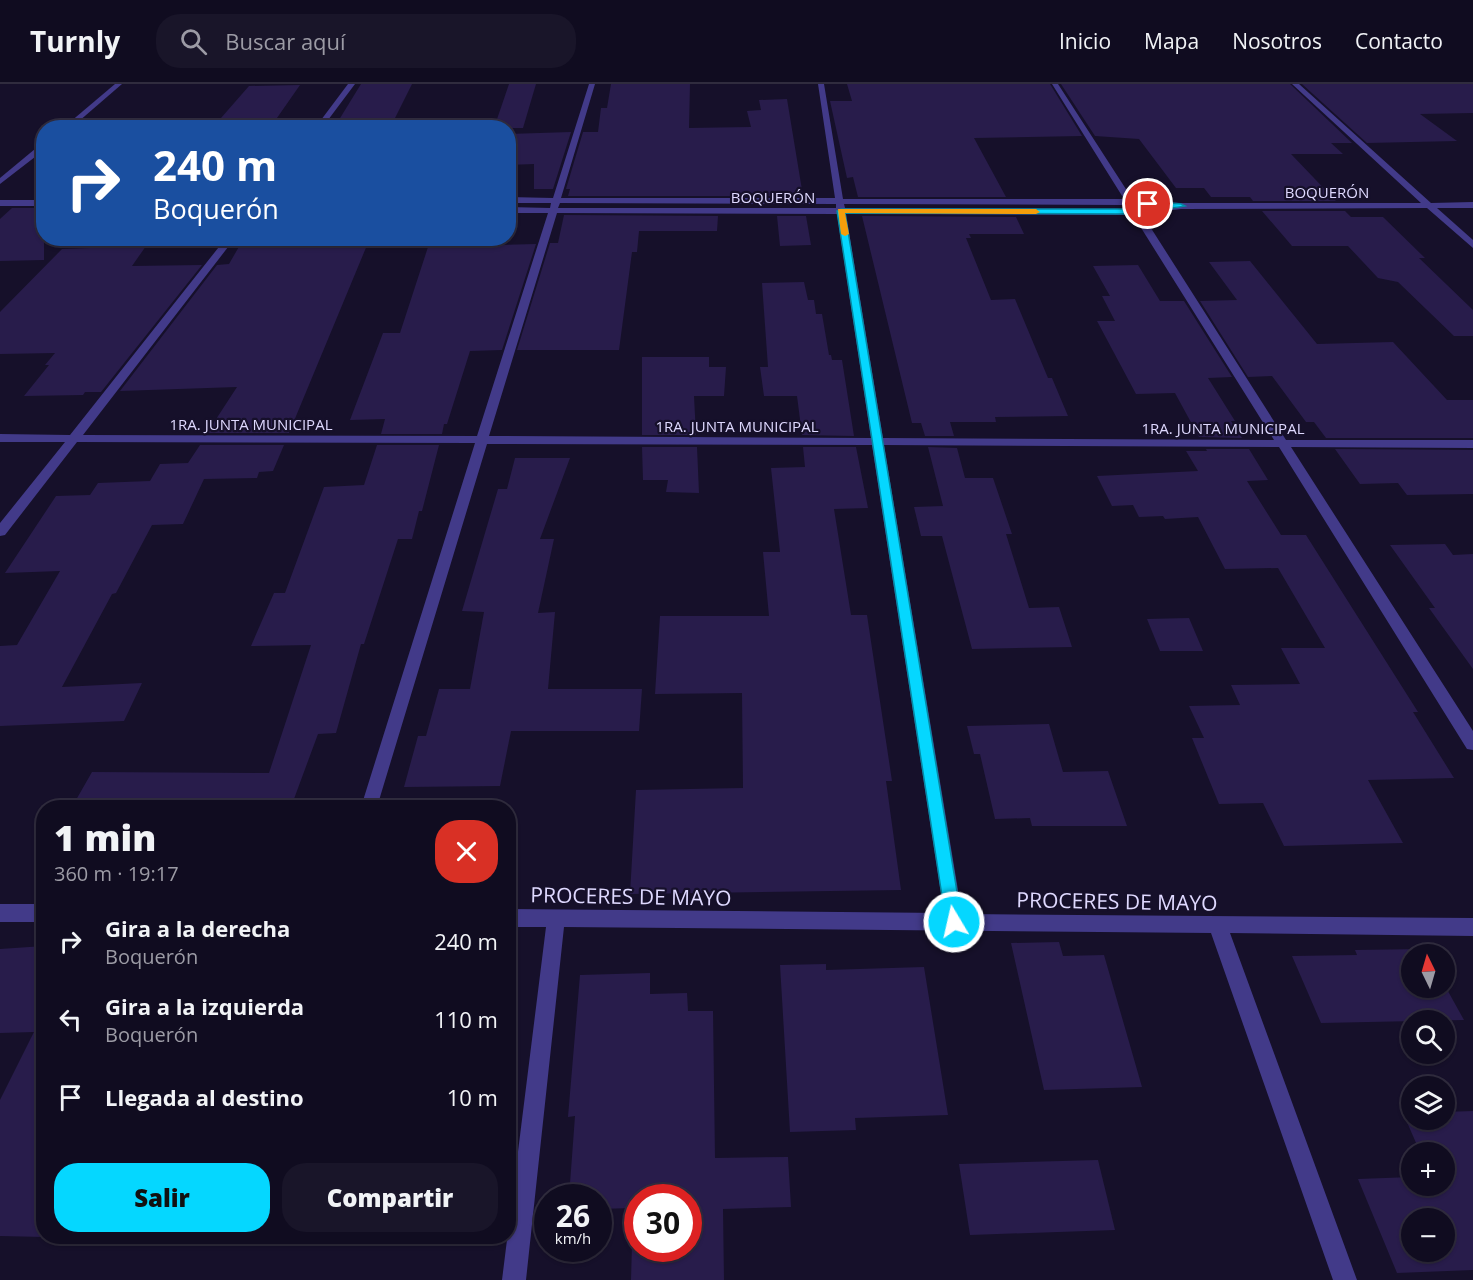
<!DOCTYPE html>
<html lang="es">
<head>
<meta charset="utf-8">
<style>
	body { margin:0; font-family:"Open Sans",sans-serif; background:#191529; color:#f1f3f6; height:100vh; display:flex; flex-direction:column; font-size:22px; white-space:nowrap }
	* { box-sizing:border-box; margin:0 }
	p { font-size:20px; color:#9c9ba5 }
	.icon { flex:none; width:33px; height:33px; fill:none; stroke:currentColor; stroke-width:2; stroke-linecap:round; stroke-linejoin:round }
	.map { position:relative; flex:1; overflow:hidden }
	.panel { position:absolute; left:36px; top:716px; width:480px; height:444px; display:flex; flex-direction:column; background:#100c20; border-radius:24px; box-shadow:0 2px 4px #0004,0 0 0 2px #302c3e }
	.panel>* { flex:none }
	.hud { position:absolute; left:36px; top:36px; width:480px; height:126px; border-radius:24px; box-shadow:0 2px 4px #0004,0 0 0 2px #302c3e; background:#1a4fa0; color:#fff; overflow:hidden }
	.needle { width:39px; rotate:355deg }
	.tools { position:absolute; left:1401px; top:860px; display:grid; gap:12px }
	.tools a { display:grid; place-items:center; width:54px; height:54px; border-radius:50%; background:#100c20; box-shadow:0 2px 4px #0004,0 0 0 2px #302c3e; font-size:30px }
	.speed { position:absolute; left:534px; top:1100px; display:flex; gap:12px; font-size:30px; font-weight:700; text-align:center }
	.speed>* { display:grid; place-content:center; width:78px; height:78px; border-radius:50%; background:#100c20; box-shadow:0 2px 4px #0004,0 0 0 2px #302c3e; line-height:1 }
	.speed small { font-size:15px; font-weight:400 }
	.speed .limit { border:9px solid #d22; background:#fff; color:#111 }
	.pin { position:absolute; display:grid; place-items:center; width:51px; height:51px; color:#fff; margin:-26px; border:3px solid #fff; border-radius:50%; box-shadow:0 2px 6px #0007 }
	.me { position:absolute; width:66px; margin:-33px; rotate:351deg; stroke-linejoin:round; filter:drop-shadow(0 0 4px #0008) }
	.turn { display:flex; align-items:center; gap:21px; height:126px; padding:0 18px; font-size:27px }
	.turn .icon { width:78px; height:78px; stroke-width:2.5 }
	.turn b { display:block; font-size:42px; line-height:51px }
	.round { display:grid; place-items:center; flex:none; width:63px; height:63px; border-radius:24px; background:#191529 }
	.head { display:flex; align-items:center; justify-content:space-between; height:102px; padding:0 18px }
	h1 { font-size:36px; font-weight:800; line-height:45px }
	.cta { display:flex; gap:12px; margin-top:auto; padding:12px 18px }
	.cta a { flex:1; height:69px; border-radius:24px; background:#05d7ff; color:#111; font-size:24px; font-weight:800; line-height:69px; text-align:center }
	.cta a+a { background:#191529; color:#f1f3f6 }
	ul { padding:0; list-style:none }
	li { display:flex; align-items:center; gap:18px; height:78px; padding:0 18px }
	li div { flex:1 }
	li b { display:block; font-size:22px }
	li em { font-style:normal }
	header { display:flex; align-items:center; gap:36px; box-sizing:border-box; height:84px; padding:0 30px; background:#100c20; border-bottom:2px solid #302c3e }
	header strong { font-size:28px }
	nav { display:flex; gap:33px; margin-inline-start:auto; font-size:21px }
	.search { width:420px; height:54px; background:#191529; display:flex; align-items:center; gap:15px; box-sizing:border-box; padding:0 21px; border-radius:24px; color:#9c9ba5; font-size:22px }
	.map>svg:first-child { display:block }
</style>
</head>
<body>
<header>
<strong>Turnly</strong>
<div class="search"><svg class="icon" aria-label="search" viewBox="0 0 24 24"><circle cx="10" cy="10" r="6"/><path d="M15 15l6 6"/></svg>Buscar aquí</div>
<nav><a>Inicio</a><a>Mapa</a><a>Nosotros</a><a>Contacto</a></nav>
</header>
<div class="map">
<svg width="1473" height="1196" viewBox="0 0 1473 1196">
	<rect width="100%" height="100%" fill="#16102a"/>
	<!-- building -->
	<g fill="#281c4b" fill-rule="evenodd">
		<polygon points="361,0 412,0 390,44 334,44"/>
		<polygon points="509,0 536,0 523,44 494,44"/>
		<polygon points="611,0 690,0 689,44 751,43 747,27 761,26 759,16 787,15 803,112 568,112 570,105 566,105 583,48 598,48 601,24 607,24"/>
		<polygon points="847,0 1050,0 1082,52 974,54 1006,113 858,113 853,93 847,94 830,17 852,17"/>
		<polygon points="1061,0 1290,0 1352,59 1331,59 1343,70 1291,70 1336,117 1253,117 1250,113 1211,113 1204,104 1176,104 1139,55 1095,52"/>
		<polygon points="1302,0 1473,0 1473,29 1420,30 1457,57 1367,59"/>
		<polygon points="300,1 270,44 235,44 242,34 221,34 249,2"/>
		<polygon points="571,48 553,105 534,105 534,80 508,81 508,50"/>
		<polygon points="12,124 44,124 44,176 0,177 0,135"/>
		<polygon points="1262,127 1345,127 1351,133 1383,133 1425,174 1419,174 1473,226 1473,252 1454,252 1398,198 1378,194 1348,162 1292,162"/>
		<polygon points="564,131 718,132 717,147 639,147 637,168 632,168 619,266 517,266 550,159 558,159"/>
		<polygon points="777,132 806,132 811,161 780,162"/>
		<polygon points="862,132 1016,133 1024,150 969,150 971,154 966,154 991,216 1015,215 1048,294 1052,294 1068,332 995,333 996,338 950,338 954,352 925,352 921,339 912,339"/>
		<polygon points="244,154 370,154 289,349 207,349 237,303 120,307 217,181 229,180"/>
		<polygon points="536,160 502,266 470,267 447,340 444,340 442,350 381,350 385,335 350,336 383,249 400,249 428,163"/>
		<polygon points="146,162 132,182 202,181 101,308 85,308 83,311 24,312 49,281 45,281 55,269 0,270 0,228 62,165"/>
		<polygon points="1250,177 1317,260 1393,258 1447,316 1473,316 1473,354 1326,354 1314,338 1306,338 1272,292 1248,293 1200,217 1237,216 1209,178"/>
		<polygon points="1138,181 1160,217 1184,217 1232,293 1208,294 1235,337 1231,337 1242,354 1199,353 1175,309 1136,310 1097,237 1115,237 1102,212 1110,212 1093,182"/>
		<polygon points="804,198 808,216 814,216 816,230 822,230 829,271 831,271 832,276 842,276 854,352 802,351 797,312 764,312 760,283 768,283 762,199"/>
		<polygon points="642,273 709,273 709,283 726,283 724,312 694,312 696,351 642,351"/>
		<polygon points="200,361 284,361 273,387 259,388 257,394 204,395 183,440 152,441 116,509 112,510 62,603 142,599 124,637 0,642 0,562 17,561 60,487 5,489 56,412 90,411 98,399 150,397 160,380 188,379"/>
		<polygon points="377,361 439,361 422,427 419,427 412,455 398,455 364,560 361,560 336,649 318,650 291,723 72,723 92,688 269,689 311,561 251,562 274,509 285,509 324,403 364,401"/>
		<polygon points="642,363 697,363 699,409 666,408 668,396 643,396"/>
		<polygon points="803,363 856,363 868,424 834,425 851,531 867,531 892,697 886,697 901,806 630,810 636,706 743,704 742,609 655,610 660,532 769,532 763,468 780,468 771,384 805,383"/>
		<polygon points="928,363 957,364 965,394 993,394 1012,450 1006,450 1029,524 1059,523 1072,563 972,565 942,452 921,452 914,423 943,422"/>
		<polygon points="1206,365 1249,365 1268,396 1247,397 1281,451 1306,451 1418,628 1413,628 1454,694 1368,696 1403,759 1284,762 1263,719 1219,720 1192,654 1204,654 1189,622 1240,621 1231,601 1300,600 1281,564 1325,564 1278,484 1225,485 1198,433 1165,435 1163,432 1139,433 1133,421 1112,422 1097,392 1198,387 1186,367 1207,367"/>
		<polygon points="1335,365 1473,366 1473,410 1407,411 1398,399 1360,400"/>
		<polygon points="515,374 570,374 540,455 554,455 538,529 555,528 548,605 642,605 639,647 511,647 500,702 404,703 418,652 426,652 439,605 470,605 484,528 462,527 498,405 507,405"/>
		<polygon points="1445,460 1453,471 1473,470 1473,585 1429,524 1435,524 1390,461"/>
		<polygon points="1189,534 1203,567 1160,567 1147,535"/>
		<polygon points="1049,640 1063,688 1108,687 1127,742 1032,742 1030,734 995,735 980,670 974,670 967,642"/>
		<polygon points="1059,858 1063,872 1104,871 1142,1003 1044,1006 1011,859"/>
		<polygon points="44,862 44,1153 0,1152 0,1016 34,948 0,949 0,865"/>
		<polygon points="1426,865 1428,870 1412,870 1412,903 1444,903 1444,900 1464,936 1321,939 1292,872 1357,871 1355,866"/>
		<polygon points="826,880 826,886 924,883 948,1031 855,1034 856,1046 790,1048 780,881"/>
		<path d="M650,889V910L687,909L688,927H713L715,1074L788,1073L791,1123L723,1125L724,1196H631L633,1124L598,1125V1113H569L575,1032L568,1033L580,891ZM638,1113H688V1164H638Z"/>
		<path d="M1473,1027V1186L1397,1189L1358,1095L1412,1093V1101H1444V1068H1420L1403,1029H1412V1035H1444V1028ZM1412,1134H1444V1167H1412Z"/>
		<polygon points="1098,1076 1115,1146 970,1151 959,1080"/>
	</g>
	<g fill="none" stroke-linecap="round" stroke-linejoin="round">
		<!-- minor -->
		<g fill="#423a89" fill-rule="evenodd">
			<polygon points="115,0 122,0 71,44 63,44"/>
			<polygon points="348,0 355,0 322,44 315,44"/>
			<path d="M589,0H595L561,114H835L818,0H824L843,115H1124L1052,0H1058L1133,116L1181,119H1421L1292,0H1299L1431,119L1473,118V124H1437L1473,156V164L1427,124L1181,125L1142,130L1286,356H1473V364L1291,363L1473,647V666L1467,665L1279,363L884,361L962,830L1473,834V852L1230,849L1357,1196H1333L1211,849L564,843L526,1196H502L546,843H508V825L944,829L872,361L487,360L377,723H361L475,359L77,358L5,451L0,452V439L65,358H0V350L70,351L226,154H235L83,351L477,352L548,129H508V123L550,124L551,119H508V113L553,114ZM560,119L836,120V124H558ZM844,120L1127,121L1130,125L845,124ZM1136,121L1157,123L1139,125ZM557,129L837,130L871,354L489,352ZM846,130L1133,131L1274,356L883,354Z"/>
			<polygon points="41,60 44,60 44,66 0,100 0,94"/>
			<rect x="0" y="116" width="44" height="6"/>
			<rect x="0" y="820" width="44" height="18"/>
		</g>
	</g>
	<!-- route -->
	<polygon fill="#05d7ff" stroke="#038ca6" stroke-width="1.5" points="1148,117 1181,120 1185,122 1137,130 845,129 962,838 960,843 954,846 948,843 946,838 837,127 841,125 1137,125 1158,123 1145,121 1144,120"/>
	<!-- slow -->
	<polygon fill="#f59e0b" points="838,125 1036,125 1040,128 1036,130 845,129 849,150 845,152 841,150"/>
	<g text-anchor="middle" dominant-baseline="central" stroke-width="4.5" stroke-linejoin="round" paint-order="stroke">
		<!-- far-street labels -->
		<g font-size="15" fill="#dfd9ff" stroke="#16102a">
			<text x="1327" y="108">BOQUERÓN</text>
			<text x="773" y="113">BOQUERÓN</text>
			<text x="251" y="340">1RA. JUNTA MUNICIPAL</text>
			<text x="737" y="342">1RA. JUNTA MUNICIPAL</text>
			<text x="1223" y="344">1RA. JUNTA MUNICIPAL</text>
		</g>
		<!-- near-street labels -->
		<g font-size="21" fill="#dfd9ff" stroke="#16102a">
			<text transform="translate(631 812) rotate(1)">PROCERES DE MAYO</text>
			<text transform="translate(1117 817) rotate(1)">PROCERES DE MAYO</text>
		</g>
	</g>
</svg>
<div class="tools">
<a><svg class="needle" viewBox="-14 -14 28 28"><path d="M0-13l5 13h-10z" fill="#e53935"/><path d="M0 13l5-13h-10z" fill="#9c9ba5"/></svg></a>
<a><svg class="icon" aria-label="search" viewBox="0 0 24 24"><circle cx="10" cy="10" r="6"/><path d="M15 15l6 6"/></svg></a>
<a><svg class="icon" aria-label="layers" viewBox="0 0 24 24"><path d="M12 4l9 5-9 5-9-5zM3 14l9 5 9-5"/></svg></a>
<a>+</a>
<a>−</a>
</div>
<div class="speed"><div>26<small>km/h</small></div><div class="limit">30</div></div>
<div class="pin" style="left:1148px;top:120px;background:#d93025"><svg class="icon" aria-label="arrive" viewBox="0 0 24 24"><path d="M6 21V4h12l-3 4 3 4H6"/></svg></div>
<svg class="me" style="left:954px;top:838px" viewBox="-20 -20 40 40"><circle r="17" fill="#05d7ff" stroke="#fff" stroke-width="3"/><path d="M0-11L8 9 0 5-8 9z" fill="#fff"/></svg>
<div class="hud">
<div class="turn"><svg class="icon" aria-label="right" viewBox="0 0 24 24"><path d="M7 20v-9h11M14 6l5 5-5 5"/></svg><div><b>240 m</b>Boquerón</div></div>
</div>
<section class="panel">
<div class="head"><div><h1>1 min</h1><p>360 m · 19:17</p></div><a class="round" style="background:#d93025;color:#fff"><svg class="icon" aria-label="close" viewBox="0 0 24 24"><path d="M6 6l12 12M18 6L6 18"/></svg></a></div>
<ul>
<li><svg class="icon" aria-label="right" viewBox="0 0 24 24"><path d="M7 20v-9h11M14 6l5 5-5 5"/></svg><div><b>Gira a la derecha</b><p>Boquerón</p></div><em>240 m</em></li>
<li><svg class="icon" aria-label="left" viewBox="0 0 24 24"><path d="M17 20v-9H6M10 6l-5 5 5 5"/></svg><div><b>Gira a la izquierda</b><p>Boquerón</p></div><em>110 m</em></li>
<li><svg class="icon" aria-label="arrive" viewBox="0 0 24 24"><path d="M6 21V4h12l-3 4 3 4H6"/></svg><div><b>Llegada al destino</b></div><em>10 m</em></li>
</ul>
<div class="cta"><a>Salir</a><a>Compartir</a></div>
</section>
</div>
</body>
</html>
